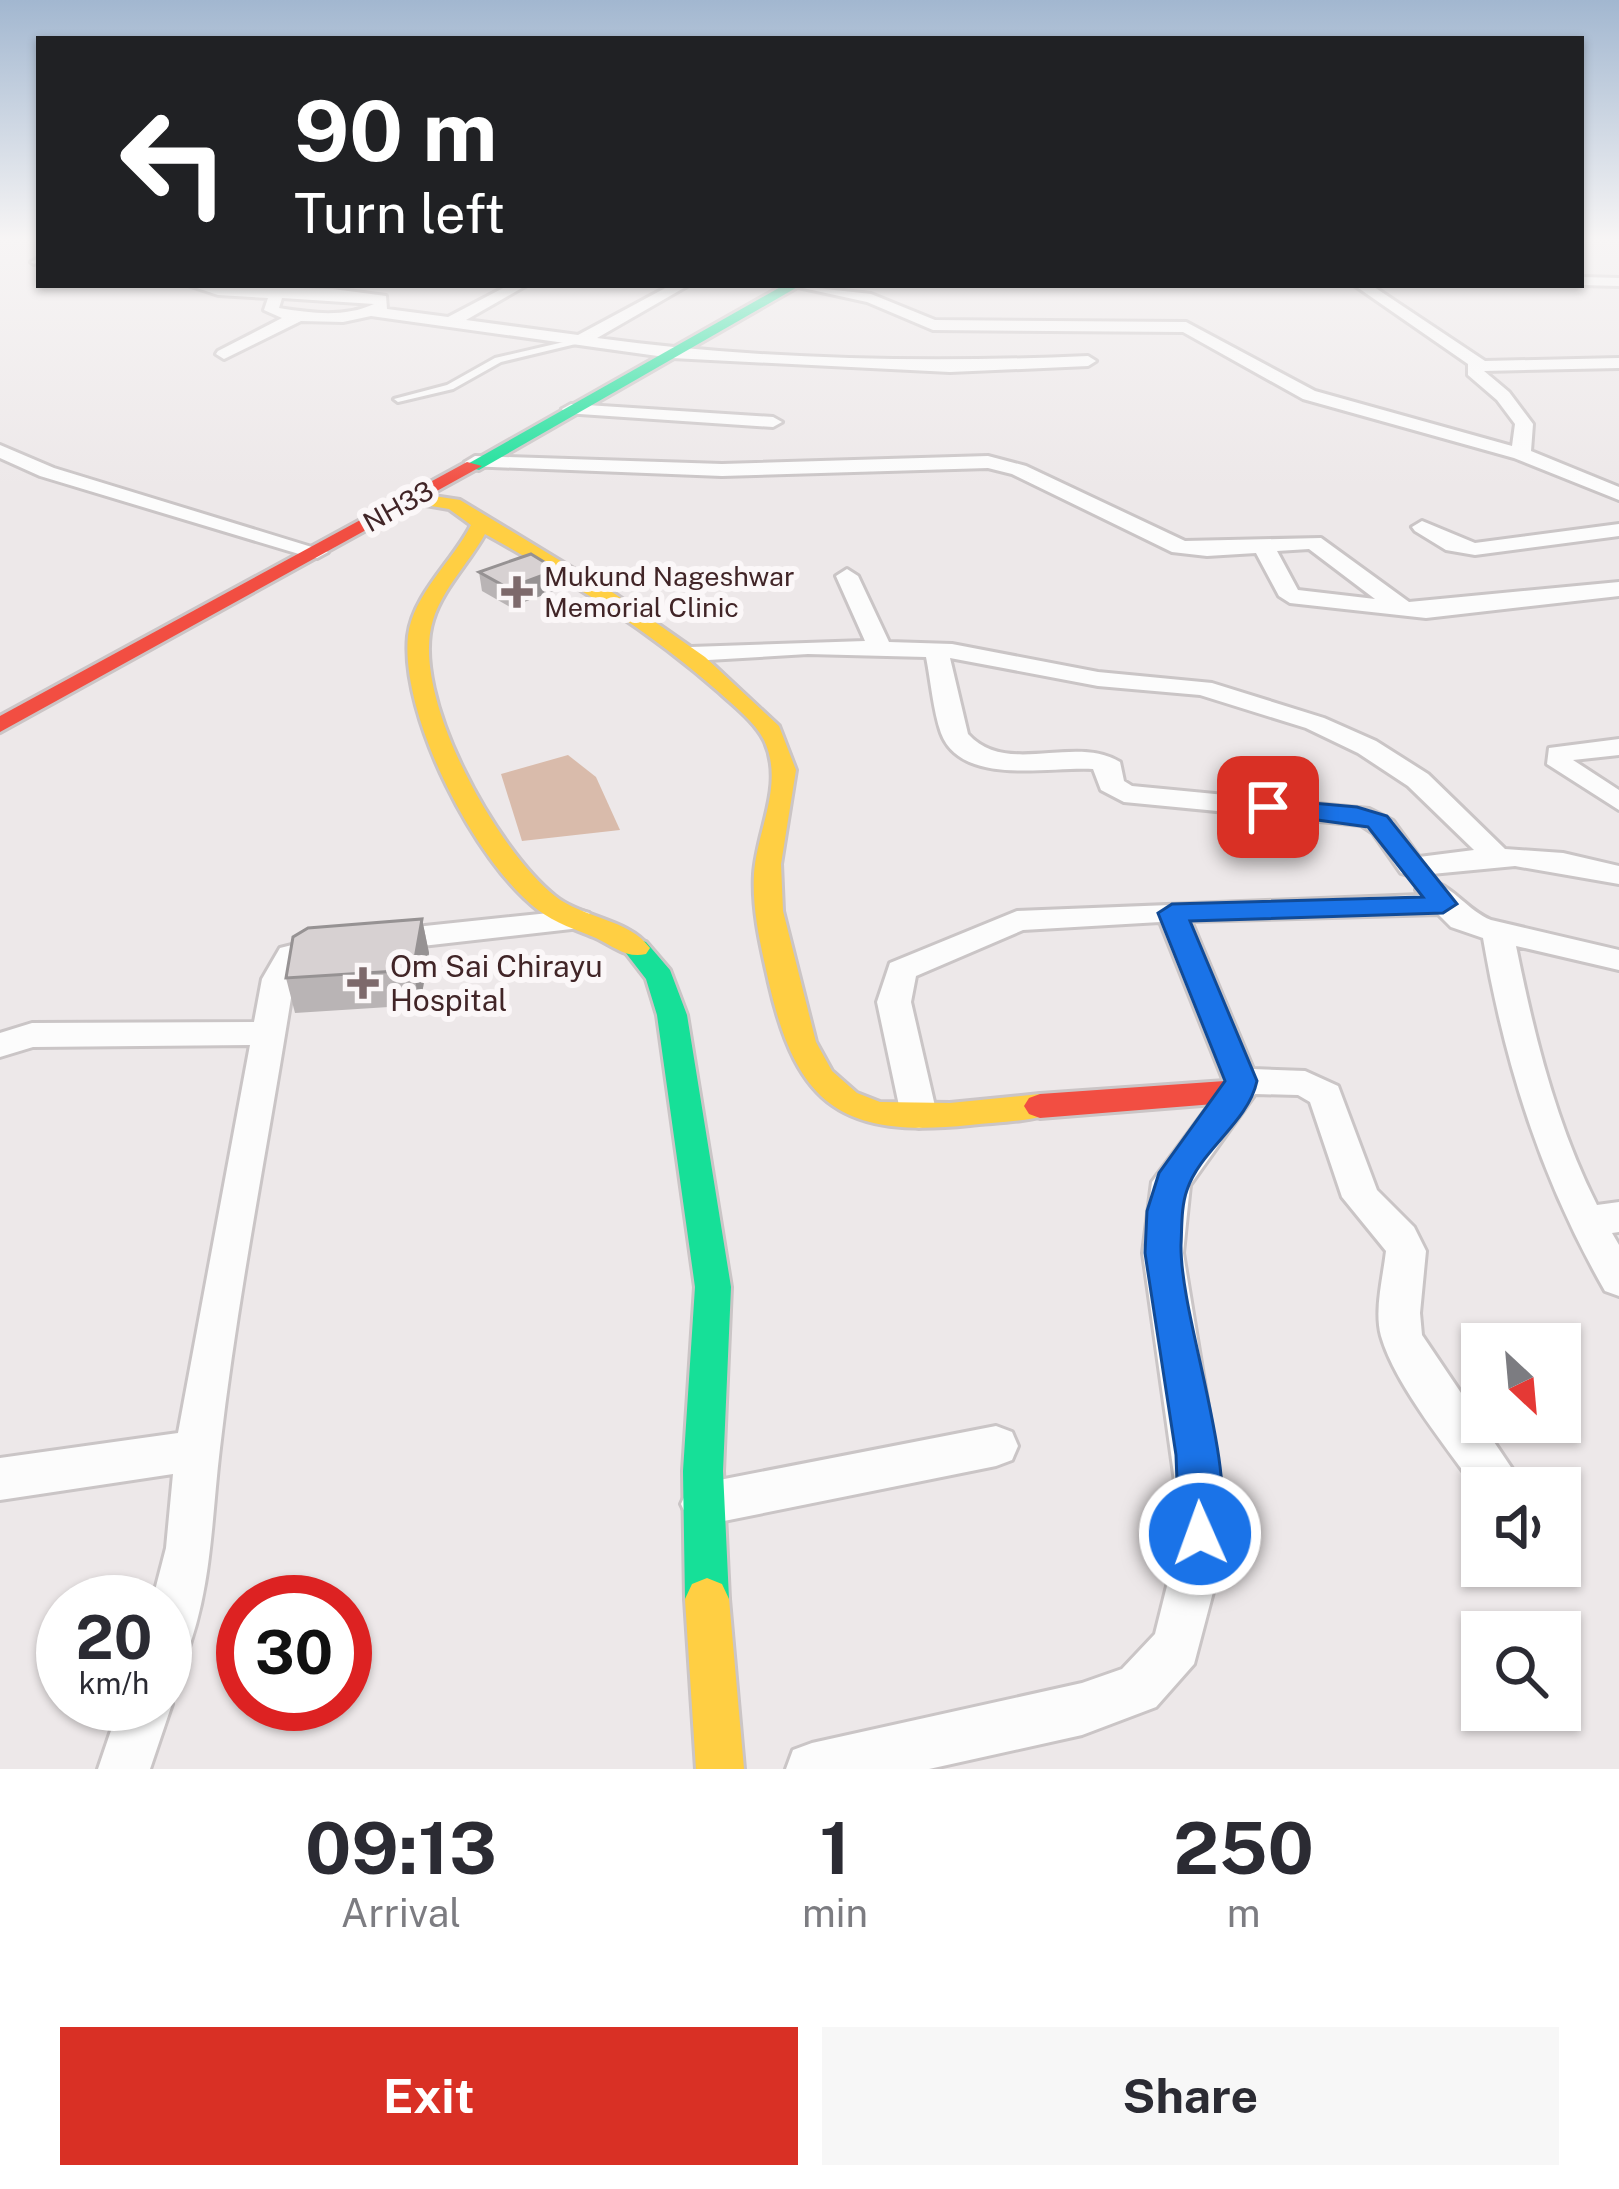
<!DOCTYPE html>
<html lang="en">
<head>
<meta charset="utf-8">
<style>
	body { margin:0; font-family:"Public Sans",sans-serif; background:#f7f7f7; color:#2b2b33; height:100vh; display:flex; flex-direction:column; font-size:45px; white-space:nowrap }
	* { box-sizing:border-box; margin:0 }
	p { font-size:39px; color:#7c7c81 }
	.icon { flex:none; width:66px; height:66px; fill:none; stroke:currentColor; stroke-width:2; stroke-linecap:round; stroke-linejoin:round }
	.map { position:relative; height:1769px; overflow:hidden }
	.details { display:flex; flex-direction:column; background:#fff; flex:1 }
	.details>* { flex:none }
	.top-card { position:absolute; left:36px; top:36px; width:1548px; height:252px; border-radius:0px; box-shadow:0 3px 9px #0004; background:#202124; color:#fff; overflow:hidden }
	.needle { width:78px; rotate:154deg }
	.controls { position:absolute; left:1461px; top:1323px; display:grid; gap:24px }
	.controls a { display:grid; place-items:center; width:120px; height:120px; border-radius:0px; background:#fff; box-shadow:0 3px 9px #0004; font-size:60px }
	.speed { position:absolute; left:36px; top:1575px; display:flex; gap:24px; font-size:60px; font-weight:700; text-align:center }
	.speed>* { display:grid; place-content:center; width:156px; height:156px; border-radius:50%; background:#fff; box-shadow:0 3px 9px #0004; line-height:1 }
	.speed small { font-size:30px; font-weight:400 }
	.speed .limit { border:18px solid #d22; background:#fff; color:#111 }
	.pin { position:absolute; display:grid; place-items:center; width:102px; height:102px; color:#fff; margin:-51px; border-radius:24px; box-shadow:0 6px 18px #0006 }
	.me { position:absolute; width:132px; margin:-66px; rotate:358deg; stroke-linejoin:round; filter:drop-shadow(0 0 9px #0008) }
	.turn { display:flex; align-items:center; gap:42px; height:252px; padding:0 60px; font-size:54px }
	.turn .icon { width:156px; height:156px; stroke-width:2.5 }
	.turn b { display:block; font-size:84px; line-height:102px }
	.eta { display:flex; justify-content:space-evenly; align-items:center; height:204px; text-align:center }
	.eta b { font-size:72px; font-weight:700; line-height:84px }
	.primary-button { display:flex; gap:24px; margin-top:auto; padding:24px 60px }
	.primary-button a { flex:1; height:138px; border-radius:0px; background:#d93025; color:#fff; font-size:48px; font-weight:700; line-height:138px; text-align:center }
	.primary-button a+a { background:#f7f7f7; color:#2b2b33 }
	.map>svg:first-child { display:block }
</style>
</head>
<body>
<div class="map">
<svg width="1619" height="1769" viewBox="0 0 1619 1769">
	<rect width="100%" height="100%" fill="#ede8e9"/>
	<!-- water -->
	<polygon fill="#d9bbab" points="568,755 596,777 620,830 522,841 501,774"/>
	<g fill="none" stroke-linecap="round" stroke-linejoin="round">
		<defs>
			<g id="lane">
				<polygon points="39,258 39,262 34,264 31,262"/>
				<polygon points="581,338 585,340 584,342 501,362 453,389 398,402 394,399 447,385 495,358"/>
			</g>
			<g id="street">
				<polygon points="1581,277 1619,278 1619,286 1580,285"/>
				<path d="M188,285L333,289L386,296L387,309L448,317L509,285H527L466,320L578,335L671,285H689L597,338C759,360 925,363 1088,356L1096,361L1088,366L950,372L672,358L371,316L343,322L301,321L224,359L216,354L218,351L282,318L264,310L268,298L218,295ZM282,298L374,304C344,318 311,313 279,308Z"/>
				<polygon points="789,285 871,294 935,320 1186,322 1315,391 1512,446 1515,424 1497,400 1468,375 1468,364 1354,285 1371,285 1485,361 1619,358 1619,368 1484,371 1509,392 1533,424 1531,451 1619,487 1619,500 1514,458 1303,399 1183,332 933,330 867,302"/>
				<polygon points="571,404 773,417 782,422 773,427 565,413 562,409"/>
				<polygon points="0,445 54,468 328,552 317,558 309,557 40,476 0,458"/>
				<path d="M475,456L722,464L988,456L1026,466L1185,541L1321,538L1409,602L1619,582V596L1426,618L1290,603L1279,596L1256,553L1207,556L1172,552L1012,474L988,468L722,476L468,466L465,462ZM1309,549L1375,599L1298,590L1277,551Z"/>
				<polygon points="1422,521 1475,543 1619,524 1619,536 1475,555 1446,550 1415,531 1412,527"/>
				<path d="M847,569L858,576L889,642L952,644L1098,672L1212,683L1324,718L1376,741L1428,774L1505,849L1563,853L1619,866V884L1515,866L1411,876L1401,873L1373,833L1361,825L1124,802L1101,790L1093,769C1050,766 961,787 941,733C933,710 931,682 926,657L808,654L691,661L679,654L691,647L865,641L836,576ZM950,658L1098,686L1200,695L1306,728L1358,753L1408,786L1474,850L1419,857L1393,821L1369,809L1132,786L1124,781L1120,762C1074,734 1007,777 968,734Z"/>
				<polygon points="1619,739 1619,755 1573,760 1619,790 1619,810 1547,764 1549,748"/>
				<path d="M1431,881C1454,887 1468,911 1491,920L1619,950V970L1516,946C1534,1035 1556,1124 1597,1205L1619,1202V1232L1612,1233L1619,1245V1296L1605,1291C1542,1181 1505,1066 1483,938L1451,927L1438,914L1191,921L1253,1069L1305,1071L1338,1086L1377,1190L1414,1227L1426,1251L1420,1313L1422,1335L1525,1488H1482V1497C1452,1454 1395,1386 1381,1336C1374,1310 1383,1278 1386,1251L1342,1197L1310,1102L1298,1095L1255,1094L1190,1185L1183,1253L1225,1510L1222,1558L1194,1664L1156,1707L1082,1735L929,1769H786L793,1750L812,1743L1082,1683L1122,1669L1155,1634L1174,1558L1179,1510L1143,1253L1152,1182L1225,1084L1160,922L1023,930L916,976L911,1002L937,1115L932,1124L919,1128L906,1124L901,1115L877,1002L890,963L1017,911L1420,895L1416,890L1420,884Z"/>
				<polygon points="578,910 589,913 593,920 589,927 387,950 371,940 387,930"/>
				<path d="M328,936L344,946L339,953L303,962L294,979C270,1134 238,1291 220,1448C211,1523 212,1592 183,1663L165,1671V1602H152L166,1548L173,1474L0,1500V1458L178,1433L250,1045L33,1047L0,1057V1033L32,1023L254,1022L262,979L280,948Z"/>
				<polygon points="996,1426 1012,1432 1018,1446 1012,1460 996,1466 704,1525 688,1519 681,1504 688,1489 704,1483"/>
				<polygon points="165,1688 172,1704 150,1769 98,1769 120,1704 165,1704"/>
			</g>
			<g id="fast">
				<polygon points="784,285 801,285 479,470 464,466"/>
				<polygon points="636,939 646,942 670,970 687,1015 731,1287 723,1471 729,1599 722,1614 707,1620 692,1614 685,1599 683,1471 695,1287 657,1015 646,979 622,948"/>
			</g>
			<g id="slow">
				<path d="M414,493L460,500L615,594L705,657L779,726L796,770L781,864L783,911L816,1042L832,1071L857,1093L880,1102L950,1103L1040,1094L1051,1098L1056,1106L1051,1114C1025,1122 997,1122 970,1125C844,1138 797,1107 769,983C761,947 752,911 754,874C757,829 785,784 764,740C754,721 735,707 720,693C649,630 568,580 485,534C469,563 443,588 433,620C409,695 497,850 555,896C582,918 629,919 650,948L646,954C627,959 613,946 596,938C577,930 555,923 538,910C475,862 400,716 408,636C413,594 453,561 471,525L449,509L408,502L405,498Z"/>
				<polygon points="707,1578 722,1584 729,1599 744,1769 696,1769 685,1599 692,1584"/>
			</g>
			<g id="jam">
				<polygon points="467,462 482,466 0,732 0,716"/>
				<polygon points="1241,1070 1252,1073 1257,1081 1250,1099 1239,1102 1040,1118 1029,1114 1024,1106 1029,1098 1040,1094 1225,1081 1230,1073"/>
			</g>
		</defs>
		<!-- lane casing -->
		<use href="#lane" stroke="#cac5c6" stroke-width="6"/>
		<!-- street casing -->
		<use href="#street" stroke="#cac5c6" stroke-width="6"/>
		<!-- fast casing -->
		<use href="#fast" stroke="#cbc5c6" stroke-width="6"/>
		<!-- slow casing -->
		<use href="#slow" stroke="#cbc5c6" stroke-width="6"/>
		<!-- jam casing -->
		<use href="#jam" stroke="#cbc5c6" stroke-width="6"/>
		<!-- lane -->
		<use href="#lane" fill="#fcfcfc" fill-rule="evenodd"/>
		<!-- street -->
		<use href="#street" fill="#fcfcfc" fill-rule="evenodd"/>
		<!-- fast -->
		<use href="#fast" fill="#16e098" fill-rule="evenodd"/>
		<!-- slow -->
		<use href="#slow" fill="#ffcf43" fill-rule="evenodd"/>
		<!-- jam -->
		<use href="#jam" fill="#f24e42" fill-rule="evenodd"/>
	</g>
	<!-- wall -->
	<g fill="#b9b4b5">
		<polygon points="479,572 560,589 510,607 482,591"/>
		<polygon points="422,919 429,953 420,1005 295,1013 286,978"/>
	</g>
	<!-- shaded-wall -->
	<g fill="#969293">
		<polygon points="557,570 560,589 510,607 508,588"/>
		<polygon points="422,919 429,953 420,1005 413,970"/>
	</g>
	<!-- building -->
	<g fill="#d7d1d2" stroke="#969293" stroke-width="3">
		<polygon points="531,554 557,570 508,588 479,572"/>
		<polygon points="422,919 413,970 286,978 293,937 308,928"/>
	</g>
	<!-- sky -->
	<linearGradient id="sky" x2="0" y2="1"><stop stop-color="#a2b7d0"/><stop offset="0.49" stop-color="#f7f5f5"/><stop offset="1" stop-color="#f7f5f5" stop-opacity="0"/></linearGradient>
	<rect width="1619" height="488" fill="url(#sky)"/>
	<!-- route -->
	<path fill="#1a73e8" stroke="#114b97" stroke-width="3" d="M1268,799L1357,807L1387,816L1457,904L1443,913L1190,921L1257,1081C1248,1123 1200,1150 1187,1190C1181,1207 1182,1227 1181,1245C1180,1321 1244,1483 1215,1548L1200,1554L1185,1548L1179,1534L1176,1455L1145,1253L1147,1211L1159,1173L1225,1081L1158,913L1172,904L1423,897L1368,827L1259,812L1256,807L1259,802Z"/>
	<!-- markers -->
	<g fill="#7d696b" stroke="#fbf7f8" stroke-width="4.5">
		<path d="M511 574h12v12h12v12h-12v12h-12v-12h-12v-12h12z"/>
		<path d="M357 965h12v12h12v12h-12v12h-12v-12h-12v-12h12z"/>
	</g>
	<g text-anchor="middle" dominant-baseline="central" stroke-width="12" stroke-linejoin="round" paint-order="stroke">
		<!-- far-street labels -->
		<g font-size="27" fill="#412527" stroke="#fbf7f8">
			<text transform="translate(398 506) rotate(-29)">NH33</text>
		</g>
		<!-- far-poi labels -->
		<g font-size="27" fill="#412527" stroke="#fbf7f8" text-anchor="start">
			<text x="544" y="576">Mukund Nageshwar<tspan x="544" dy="31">Memorial Clinic</tspan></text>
		</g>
		<!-- poi labels -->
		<g font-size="30" fill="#412527" stroke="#fbf7f8" text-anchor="start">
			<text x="390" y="966">Om Sai Chirayu<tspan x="390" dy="34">Hospital</tspan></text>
		</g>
	</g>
</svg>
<div class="controls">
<a><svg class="needle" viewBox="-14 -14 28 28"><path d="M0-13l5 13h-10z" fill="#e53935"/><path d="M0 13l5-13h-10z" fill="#7c7c81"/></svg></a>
<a><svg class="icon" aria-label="sound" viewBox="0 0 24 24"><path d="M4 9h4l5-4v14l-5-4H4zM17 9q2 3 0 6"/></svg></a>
<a><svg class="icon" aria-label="search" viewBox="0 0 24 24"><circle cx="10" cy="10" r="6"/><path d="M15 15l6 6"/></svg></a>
</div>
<div class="speed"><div>20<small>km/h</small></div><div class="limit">30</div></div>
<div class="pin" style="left:1268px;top:807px;background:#d93025"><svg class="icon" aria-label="arrive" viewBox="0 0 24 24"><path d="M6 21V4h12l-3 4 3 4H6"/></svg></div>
<svg class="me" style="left:1200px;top:1534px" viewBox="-20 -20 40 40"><circle r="17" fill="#1a73e8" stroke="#fff" stroke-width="3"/><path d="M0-11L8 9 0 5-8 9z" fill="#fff"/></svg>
<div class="top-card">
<div class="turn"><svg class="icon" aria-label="left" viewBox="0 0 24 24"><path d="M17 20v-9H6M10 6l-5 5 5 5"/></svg><div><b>90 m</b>Turn left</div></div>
</div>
</div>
<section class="details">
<div class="eta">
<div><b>09:13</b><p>Arrival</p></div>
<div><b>1</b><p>min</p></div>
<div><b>250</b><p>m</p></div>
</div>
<div class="primary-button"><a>Exit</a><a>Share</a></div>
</section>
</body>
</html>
